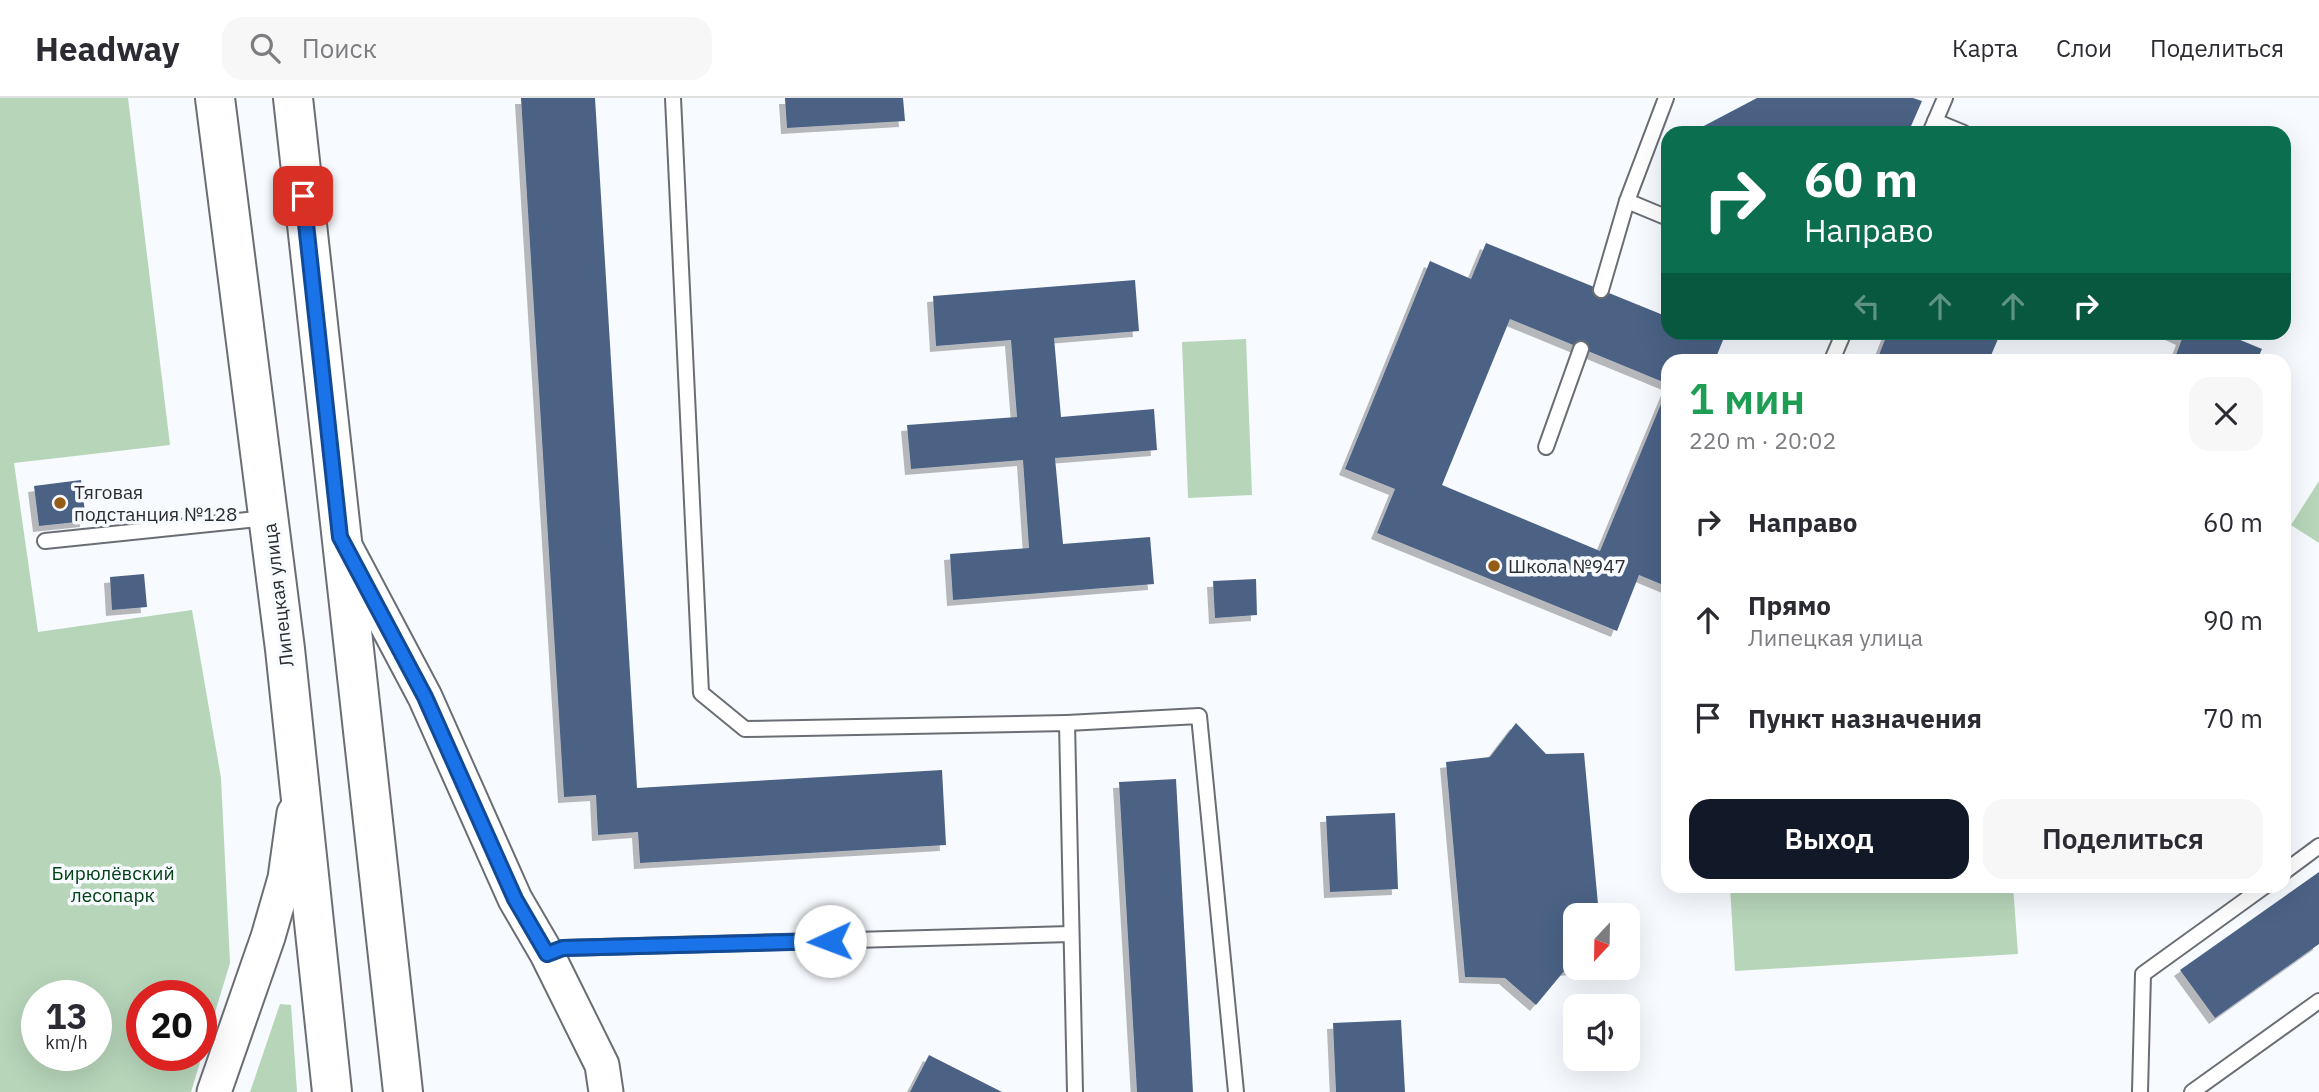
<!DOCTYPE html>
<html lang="ru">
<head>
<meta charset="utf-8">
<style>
	body { margin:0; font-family:"IBM Plex Sans",sans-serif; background:#f7f7f7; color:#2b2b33; height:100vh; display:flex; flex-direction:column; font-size:26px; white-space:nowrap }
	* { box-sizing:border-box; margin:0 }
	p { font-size:23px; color:#7c7c81 }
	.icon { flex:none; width:38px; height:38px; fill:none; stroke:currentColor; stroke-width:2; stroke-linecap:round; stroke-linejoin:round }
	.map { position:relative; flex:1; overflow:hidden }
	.drawer { position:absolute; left:1661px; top:256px; width:630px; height:539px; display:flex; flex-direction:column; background:#fff; border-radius:21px; box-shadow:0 7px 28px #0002 }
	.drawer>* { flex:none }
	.banner { position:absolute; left:1661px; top:28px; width:630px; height:214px; border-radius:21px; box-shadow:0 7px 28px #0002; background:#0b6e4f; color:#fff; overflow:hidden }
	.needle { width:46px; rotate:202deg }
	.controls { position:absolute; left:1563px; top:805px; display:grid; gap:14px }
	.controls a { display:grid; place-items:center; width:77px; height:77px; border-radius:14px; background:#fff; box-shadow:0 7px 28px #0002; font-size:35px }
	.speed { position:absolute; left:21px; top:882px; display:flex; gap:14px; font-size:35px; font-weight:700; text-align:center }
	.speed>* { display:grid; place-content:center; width:91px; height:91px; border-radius:50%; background:#fff; box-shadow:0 7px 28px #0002; line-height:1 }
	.speed small { font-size:18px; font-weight:400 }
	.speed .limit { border:10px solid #d22; background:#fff; color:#111 }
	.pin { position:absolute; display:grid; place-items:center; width:60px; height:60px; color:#fff; margin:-30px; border-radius:14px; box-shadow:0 4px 10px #0006 }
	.me { position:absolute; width:77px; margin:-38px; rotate:268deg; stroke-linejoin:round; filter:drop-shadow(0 0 5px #0008) }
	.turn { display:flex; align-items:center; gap:24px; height:147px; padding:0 28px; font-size:32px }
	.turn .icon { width:91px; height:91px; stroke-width:2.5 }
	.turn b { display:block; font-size:49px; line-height:60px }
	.lanes { display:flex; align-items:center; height:66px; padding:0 28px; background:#0003; justify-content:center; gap:35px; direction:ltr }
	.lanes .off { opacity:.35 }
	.round { display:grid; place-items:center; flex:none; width:74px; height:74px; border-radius:21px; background:#f7f7f7 }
	.overview { display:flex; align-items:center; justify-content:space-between; height:119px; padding:0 28px }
	h1 { font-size:42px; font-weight:600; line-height:52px; color:#1e9e55 }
	.primary-button { display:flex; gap:14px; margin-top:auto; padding:14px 28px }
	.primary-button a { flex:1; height:80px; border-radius:21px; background:#111827; color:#fff; font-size:28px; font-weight:600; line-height:80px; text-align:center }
	.primary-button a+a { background:#f7f7f7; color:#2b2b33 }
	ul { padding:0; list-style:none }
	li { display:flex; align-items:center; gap:21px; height:98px; padding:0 28px }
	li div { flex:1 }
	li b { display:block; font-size:26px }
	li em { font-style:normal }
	header { display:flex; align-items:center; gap:42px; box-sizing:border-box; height:98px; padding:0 35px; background:#fff; border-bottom:2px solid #e1e1e2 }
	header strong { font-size:33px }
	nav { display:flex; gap:38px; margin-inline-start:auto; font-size:24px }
	.search { width:490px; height:63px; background:#f7f7f7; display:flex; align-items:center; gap:18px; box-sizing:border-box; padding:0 24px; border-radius:21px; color:#7c7c81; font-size:26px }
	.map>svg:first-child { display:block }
</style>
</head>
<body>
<header>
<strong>Headway</strong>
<div class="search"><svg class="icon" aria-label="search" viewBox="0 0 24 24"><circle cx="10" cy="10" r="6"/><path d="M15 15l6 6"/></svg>Поиск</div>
<nav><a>Карта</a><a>Слои</a><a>Поделиться</a></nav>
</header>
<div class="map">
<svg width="2319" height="994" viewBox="0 0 2319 994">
	<defs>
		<filter id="shadow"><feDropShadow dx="-6" dy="6" stdDeviation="0" flood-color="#0004"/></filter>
	</defs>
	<rect width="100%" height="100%" fill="#f7fafe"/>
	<!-- green -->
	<g fill="#b6d5b9" fill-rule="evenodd">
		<path d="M0,0H128L170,347L14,365L38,534L192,512L221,680L230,865L191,994H0ZM37,898H96V957H37ZM142,898H201V957H142Z"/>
		<polygon points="1246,241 1252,397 1188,400 1182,244"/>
		<polygon points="2319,383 2319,445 2291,427"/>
		<polygon points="1730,788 2013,788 2018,856 1735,873"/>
		<polygon points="280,906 291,907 297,994 250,994"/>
	</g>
	<!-- building -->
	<g fill="#4c6285" filter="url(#shadow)">
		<polygon points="521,0 595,0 637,690 942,672 946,747 640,765 638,734 598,737 596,697 564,699"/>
		<polygon points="785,0 903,0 905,23 787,30"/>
		<polygon points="1757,0 1913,0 1922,3 1908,35 1698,35 1700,30"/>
		<polygon points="1486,145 1668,219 1668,234 1705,234 1723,242 1715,262 1668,262 1668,286 1510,221 1442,387 1600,453 1668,289 1668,489 1639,477 1617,533 1377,435 1395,391 1345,371 1430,163 1471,181"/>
		<polygon points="1135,182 1139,233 1054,240 1061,319 1154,311 1157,352 1055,360 1063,446 1150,439 1154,486 953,502 950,456 1029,450 1023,362 911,371 907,327 1017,319 1011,242 936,248 933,198"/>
		<polygon points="1888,234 2001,234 1989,262 1877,262"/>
		<polygon points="2221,234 2262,251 2257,262 2174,262 2182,241 2167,234"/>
		<polygon points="81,382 86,423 39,428 34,388"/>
		<polygon points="144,476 147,509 112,512 110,479"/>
		<polygon points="1256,481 1257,517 1215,520 1213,483"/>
		<polygon points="1516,625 1546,656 1584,655 1599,817 1575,817 1575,871 1565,872 1536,907 1505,880 1465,879 1446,664 1490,659"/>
		<polygon points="1176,681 1193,994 1137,994 1119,684"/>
		<polygon points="1395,715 1398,791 1330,794 1326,718"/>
		<polygon points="2319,774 2319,846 2215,920 2180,872"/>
		<polygon points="1401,922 1405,994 1336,994 1333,925"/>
		<polygon points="929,957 1002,994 910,994"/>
	</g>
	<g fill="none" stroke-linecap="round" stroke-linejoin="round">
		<defs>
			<g id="service">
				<polyline points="673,0 701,595 745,631 1067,625 1075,994"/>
				<polyline points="1935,23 1964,35"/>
				<polyline points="1930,35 1945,0"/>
				<polyline points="1627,103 1668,120"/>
				<polyline points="1601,192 1627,103 1666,0"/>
				<polyline points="1832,262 1844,234"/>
				<polyline points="1546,349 1581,251"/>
				<polyline points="45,443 267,420"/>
				<polyline points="1067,625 1199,618 1236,994"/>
				<polyline points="2284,774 2319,748"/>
				<polyline points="547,856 563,850 1071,836"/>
				<polyline points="2140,994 2143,876 2265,788"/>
				<polyline points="2192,994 2319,903"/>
			</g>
			<g id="tertiary">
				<polyline points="345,448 425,599 515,801 547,856 602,967 606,994"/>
				<polyline points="214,994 268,839 285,780 294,715"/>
			</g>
			<g id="primary">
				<polyline points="215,0 285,551 332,994"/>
				<polyline points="293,0 403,994"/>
			</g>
		</defs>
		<!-- service casing -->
		<use href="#service" stroke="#6a6e74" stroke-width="18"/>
		<!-- tertiary casing -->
		<use href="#tertiary" stroke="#6a6e74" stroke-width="37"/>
		<!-- primary casing -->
		<use href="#primary" stroke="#6a6e74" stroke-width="42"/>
		<!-- service -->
		<use href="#service" stroke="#fff" stroke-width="14"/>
		<!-- tertiary -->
		<use href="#tertiary" stroke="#fff" stroke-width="33"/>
		<!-- primary -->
		<use href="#primary" stroke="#fff" stroke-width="38"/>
	</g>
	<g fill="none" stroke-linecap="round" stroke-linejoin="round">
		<defs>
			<polyline id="route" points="303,98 340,439 425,599 515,801 547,856 563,850 830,843"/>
		</defs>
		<!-- route casing -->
		<use href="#route" stroke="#114b97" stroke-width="18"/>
		<!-- route -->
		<use href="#route" stroke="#1a73e8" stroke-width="12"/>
	</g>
	<!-- markers -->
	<g fill="#945c16" stroke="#f7fafe" stroke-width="2.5">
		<circle cx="60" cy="405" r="7"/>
		<circle cx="1494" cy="468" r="7"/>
	</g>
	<g text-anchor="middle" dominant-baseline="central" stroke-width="7" stroke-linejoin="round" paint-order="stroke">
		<!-- poi labels -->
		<g font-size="19" fill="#2b2c2f" stroke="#f7fafe" text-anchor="start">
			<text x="74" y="394">Тяговая<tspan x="74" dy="22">подстанция №128</tspan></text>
			<text x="1508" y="468">Школа №947</text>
		</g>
		<!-- street labels -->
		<g font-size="19" fill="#2b2c2f" stroke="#f7fafe">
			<text transform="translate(278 497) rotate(-97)">Липецкая улица</text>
		</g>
		<!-- park labels -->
		<g font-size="19" fill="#024015" stroke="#f7fafe">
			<text x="113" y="775">Бирюлёвский<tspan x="113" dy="22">лесопарк</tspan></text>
		</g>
	</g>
</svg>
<div class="controls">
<a><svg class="needle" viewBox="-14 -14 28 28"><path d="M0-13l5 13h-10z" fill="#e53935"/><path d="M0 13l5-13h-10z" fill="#7c7c81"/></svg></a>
<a><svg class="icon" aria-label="sound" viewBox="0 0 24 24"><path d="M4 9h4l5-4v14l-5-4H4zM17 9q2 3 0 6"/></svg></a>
</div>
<div class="speed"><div>13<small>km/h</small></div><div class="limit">20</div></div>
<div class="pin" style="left:303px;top:98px;background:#d93025"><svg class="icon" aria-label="arrive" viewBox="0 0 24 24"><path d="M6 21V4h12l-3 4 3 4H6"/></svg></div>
<svg class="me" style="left:830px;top:843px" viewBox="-20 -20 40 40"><circle r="19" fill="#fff"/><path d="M0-13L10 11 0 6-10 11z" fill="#1a73e8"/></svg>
<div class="banner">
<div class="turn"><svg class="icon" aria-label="right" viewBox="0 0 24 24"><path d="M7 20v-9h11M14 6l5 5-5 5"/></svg><div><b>60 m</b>Направо</div></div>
<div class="lanes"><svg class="icon off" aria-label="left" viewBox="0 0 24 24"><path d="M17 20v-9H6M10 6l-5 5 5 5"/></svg><svg class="icon off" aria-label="ahead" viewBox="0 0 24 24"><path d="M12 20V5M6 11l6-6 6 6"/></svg><svg class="icon off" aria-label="ahead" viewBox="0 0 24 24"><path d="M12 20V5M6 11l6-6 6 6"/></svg><svg class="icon" aria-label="right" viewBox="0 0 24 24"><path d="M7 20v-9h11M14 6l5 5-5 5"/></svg></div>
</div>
<section class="drawer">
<div class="overview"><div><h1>1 мин</h1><p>220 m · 20:02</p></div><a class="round"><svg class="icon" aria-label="close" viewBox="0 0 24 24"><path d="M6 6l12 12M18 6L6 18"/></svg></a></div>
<ul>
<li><svg class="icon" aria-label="right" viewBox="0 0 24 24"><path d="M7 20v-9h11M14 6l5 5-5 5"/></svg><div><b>Направо</b></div><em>60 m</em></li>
<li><svg class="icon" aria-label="ahead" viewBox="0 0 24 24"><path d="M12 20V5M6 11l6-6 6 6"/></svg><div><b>Прямо</b><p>Липецкая улица</p></div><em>90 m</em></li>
<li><svg class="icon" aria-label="arrive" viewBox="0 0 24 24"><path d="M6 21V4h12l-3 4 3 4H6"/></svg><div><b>Пункт назначения</b></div><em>70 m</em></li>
</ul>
<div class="primary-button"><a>Выход</a><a>Поделиться</a></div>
</section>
</div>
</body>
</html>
